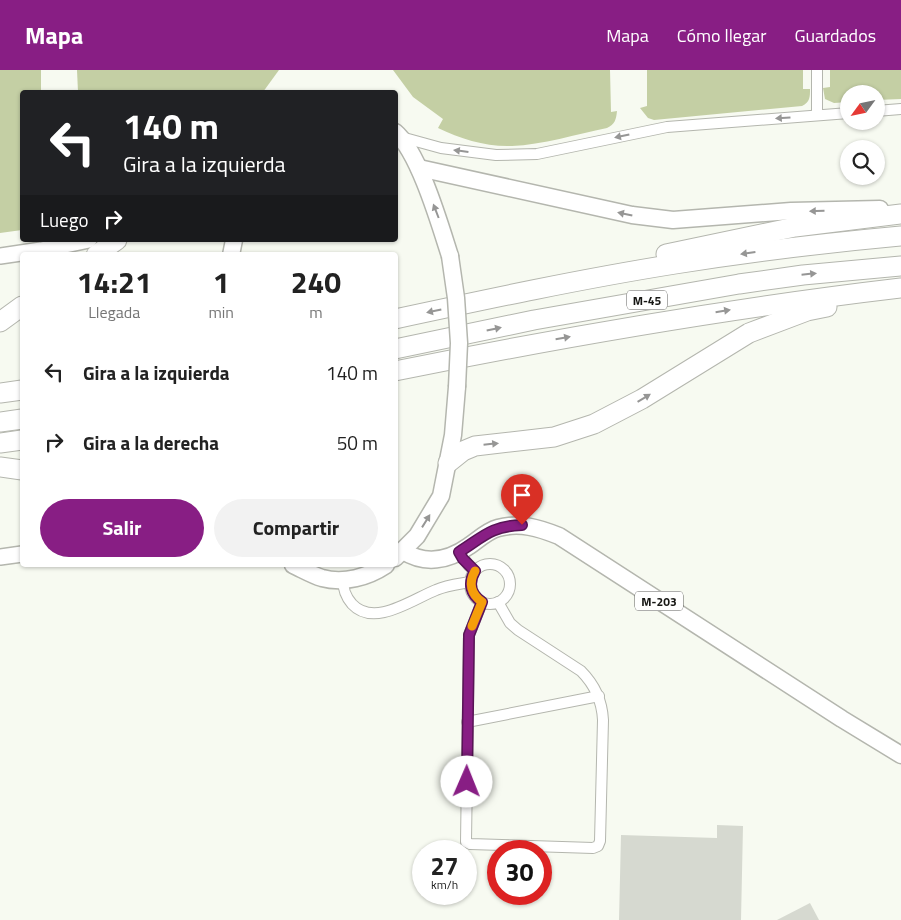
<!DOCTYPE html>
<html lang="es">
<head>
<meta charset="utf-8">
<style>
	body { margin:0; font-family:"Titillium Web",sans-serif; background:#f2f2f2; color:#222; height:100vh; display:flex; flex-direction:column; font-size:19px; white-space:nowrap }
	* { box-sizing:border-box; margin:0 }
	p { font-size:16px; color:#767676 }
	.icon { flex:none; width:28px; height:28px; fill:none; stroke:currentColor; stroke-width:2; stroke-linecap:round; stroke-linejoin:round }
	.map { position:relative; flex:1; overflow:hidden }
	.panel { position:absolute; left:20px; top:182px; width:378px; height:315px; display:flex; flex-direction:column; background:#fff; border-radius:5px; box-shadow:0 1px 4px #0004 }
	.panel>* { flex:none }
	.guide { position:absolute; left:20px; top:20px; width:378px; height:152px; border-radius:5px; box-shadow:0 1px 4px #0004; background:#202124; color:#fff; overflow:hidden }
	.needle { width:32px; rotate:237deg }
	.controls { position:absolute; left:840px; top:15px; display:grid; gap:10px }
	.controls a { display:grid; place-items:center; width:45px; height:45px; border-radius:50%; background:#fff; box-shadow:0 1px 4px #0004; font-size:25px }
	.speed { position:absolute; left:412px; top:770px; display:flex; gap:10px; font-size:25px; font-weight:700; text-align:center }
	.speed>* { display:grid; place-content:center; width:65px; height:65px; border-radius:50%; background:#fff; box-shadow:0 1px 4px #0004; line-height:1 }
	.speed small { font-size:12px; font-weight:400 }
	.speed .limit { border:8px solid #d22; background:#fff; color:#111 }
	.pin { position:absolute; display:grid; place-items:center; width:42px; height:42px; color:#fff; margin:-51px -21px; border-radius:50% 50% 50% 0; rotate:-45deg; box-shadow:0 0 5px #0007 }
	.pin .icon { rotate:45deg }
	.me { position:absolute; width:55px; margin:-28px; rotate:1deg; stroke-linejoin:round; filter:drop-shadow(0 0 4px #0008) }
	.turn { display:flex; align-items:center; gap:18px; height:105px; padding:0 20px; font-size:22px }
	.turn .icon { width:65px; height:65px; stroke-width:2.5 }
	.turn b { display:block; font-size:35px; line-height:42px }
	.then { display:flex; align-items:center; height:48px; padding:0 20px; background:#0003; gap:10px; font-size:19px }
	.eta { display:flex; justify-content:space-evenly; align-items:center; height:85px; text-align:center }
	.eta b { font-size:30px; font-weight:700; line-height:35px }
	.button { display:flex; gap:10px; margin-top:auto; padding:10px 20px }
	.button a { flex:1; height:58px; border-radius:30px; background:#881e84; color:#fff; font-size:20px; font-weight:700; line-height:58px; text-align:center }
	.button a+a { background:#f2f2f2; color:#222 }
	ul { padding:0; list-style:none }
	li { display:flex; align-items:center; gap:15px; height:70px; padding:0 20px }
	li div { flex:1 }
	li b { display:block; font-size:19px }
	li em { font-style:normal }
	header { display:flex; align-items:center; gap:30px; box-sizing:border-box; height:70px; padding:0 25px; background:#881e84; color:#fff }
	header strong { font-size:24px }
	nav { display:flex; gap:28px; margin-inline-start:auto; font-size:18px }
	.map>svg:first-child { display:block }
</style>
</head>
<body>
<header>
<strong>Mapa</strong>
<nav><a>Mapa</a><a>Cómo llegar</a><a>Guardados</a></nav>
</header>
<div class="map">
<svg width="901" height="850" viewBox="0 0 901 850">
	<rect width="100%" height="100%" fill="#f7faf1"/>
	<!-- green -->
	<g fill="#c4cfa4">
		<polygon points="0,0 41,0 41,22 22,22 22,160 0,163"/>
		<polygon points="77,0 279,0 263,22 78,22"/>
		<path d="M393,0H610L611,42L617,41C616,50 615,54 607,58C577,64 542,75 512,76C486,77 461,69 438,58L443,49L413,27Z"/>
		<path d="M647,0H803V19H810C810,27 810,32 802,36L654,50L648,48L640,38L647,36Z"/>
		<polygon points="830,0 901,0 901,29 876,30 876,24 849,24 849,32 834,33 825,29 823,18 830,17"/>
	</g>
	<!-- building -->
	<g fill="#d6d9d0">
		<polygon points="717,755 743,756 741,850 619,850 621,765 717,768"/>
		<polygon points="810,833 819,850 777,850"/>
	</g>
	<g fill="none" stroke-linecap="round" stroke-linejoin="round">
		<defs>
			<g id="street">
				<polyline points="817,0 817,45"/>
				<polyline points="876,41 901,39"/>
				<polyline points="401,67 441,78 496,85 537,84 667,57 849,43"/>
				<polyline points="459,482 469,496 475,501"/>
				<circle cx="490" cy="514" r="20"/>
				<path d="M343,509C343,519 345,526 352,534C374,558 413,529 436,520C447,515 459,514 470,512"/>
				<path d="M482,532L469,565L466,772L470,774L593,778L598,776L600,771L603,650C602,630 595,615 581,601L518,560L510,553L498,532"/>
				<polyline points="467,652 599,626"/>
			</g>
			<g id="secondary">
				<polyline points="0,186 41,180 89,170"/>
				<polyline points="0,487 22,484"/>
			</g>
			<g id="primary">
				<path d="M395,62C419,82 440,155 450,186"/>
				<polyline points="419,98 632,145 673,150 791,141 880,139"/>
				<polyline points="231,185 234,170"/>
				<path d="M403,481C425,495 448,491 469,476C478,470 487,461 498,458C520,452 539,458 559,466L842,649L901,685"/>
				<polyline points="395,488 417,466 441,426 453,365 457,317"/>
				<path d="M293,495C302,499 312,505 322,508C344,514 368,507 386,495"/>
			</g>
			<g id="highway">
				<polyline points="666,184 795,157 901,144"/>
				<polyline points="96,185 117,170"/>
				<path d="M395,249C488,229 581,209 675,194C750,182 825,173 901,166"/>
				<polyline points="0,252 22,236"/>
				<polyline points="395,279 534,250 739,214 803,205 901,196"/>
				<path d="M395,301C563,267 731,238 901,218"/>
				<polyline points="0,323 22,320"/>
				<polyline points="0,352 22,349"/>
				<polyline points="0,373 22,370"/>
				<polyline points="448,393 463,381 475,376 554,367 594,354 642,329 749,263 807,241 827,237"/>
				<polyline points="0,397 22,400"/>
			</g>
		</defs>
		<!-- street casing -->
		<use href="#street" stroke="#b4b6ae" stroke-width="12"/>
		<!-- secondary casing -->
		<use href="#secondary" stroke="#b4b6ae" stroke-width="18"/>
		<!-- primary casing -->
		<use href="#primary" stroke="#b4b6ae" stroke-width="19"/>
		<!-- highway casing -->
		<use href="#highway" stroke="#b4b6ae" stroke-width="21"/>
		<!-- street -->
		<use href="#street" stroke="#fff" stroke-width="10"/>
		<!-- secondary -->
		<use href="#secondary" stroke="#fff" stroke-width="15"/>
		<!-- primary -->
		<use href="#primary" stroke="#fff" stroke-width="16"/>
		<!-- highway -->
		<use href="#highway" stroke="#fff" stroke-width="19"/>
		<defs>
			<polyline id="primary-bridge" points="450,186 456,228 459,273 457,317"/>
		</defs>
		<!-- primary-bridge casing -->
		<use href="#primary-bridge" stroke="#b4b6ae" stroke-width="19" stroke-linecap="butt"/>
		<!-- primary-bridge -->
		<use href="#primary-bridge" stroke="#fff" stroke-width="16"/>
	</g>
	<!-- one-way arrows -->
	<defs><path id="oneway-solid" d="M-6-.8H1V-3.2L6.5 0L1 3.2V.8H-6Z" transform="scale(1.25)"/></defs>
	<g fill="#969695">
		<use href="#oneway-solid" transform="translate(783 48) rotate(176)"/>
		<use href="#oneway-solid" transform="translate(622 66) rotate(168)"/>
		<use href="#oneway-solid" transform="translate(461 81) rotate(-173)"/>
		<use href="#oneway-solid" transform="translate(436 141) rotate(-111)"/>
		<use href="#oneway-solid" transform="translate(817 141) rotate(179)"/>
		<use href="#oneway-solid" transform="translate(625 144) rotate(-168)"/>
		<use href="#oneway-solid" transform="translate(748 183) rotate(172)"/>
		<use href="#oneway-solid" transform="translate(809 204) rotate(-6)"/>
		<use href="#oneway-solid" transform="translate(434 241) rotate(168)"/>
		<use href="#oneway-solid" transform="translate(723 241) rotate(-9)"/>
		<use href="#oneway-solid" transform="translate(494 259) rotate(-12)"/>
		<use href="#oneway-solid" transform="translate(563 268) rotate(-10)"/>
		<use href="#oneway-solid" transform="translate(644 328) rotate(-31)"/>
		<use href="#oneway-solid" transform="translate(491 374) rotate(-6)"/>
		<use href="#oneway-solid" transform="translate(426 451) rotate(-58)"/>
	</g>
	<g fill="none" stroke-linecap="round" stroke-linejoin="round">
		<defs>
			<path id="route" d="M467,712L469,565L482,532C470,524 468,513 475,501L463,489L459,482C483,467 491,456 522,455"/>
		</defs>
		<!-- route casing -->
		<use href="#route" stroke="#581456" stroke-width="12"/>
		<!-- route -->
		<use href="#route" stroke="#881e84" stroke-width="9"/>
		<!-- slow -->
		<path stroke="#f59e0b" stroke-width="9" d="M472,556L482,532C471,524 468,513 475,501"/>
	</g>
	<g text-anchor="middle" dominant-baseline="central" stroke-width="4.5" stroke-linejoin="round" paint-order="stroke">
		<!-- shield labels -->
		<g fill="#fff" stroke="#5c5c5a" stroke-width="1">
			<rect x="627" y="220.5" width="40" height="19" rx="4"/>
			<rect x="635" y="521.5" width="48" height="19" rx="4"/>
		</g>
		<g font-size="12" font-weight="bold" fill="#161613">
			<text x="647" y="230">M-45</text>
			<text x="659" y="531">M-203</text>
		</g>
	</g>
</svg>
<div class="controls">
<a><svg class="needle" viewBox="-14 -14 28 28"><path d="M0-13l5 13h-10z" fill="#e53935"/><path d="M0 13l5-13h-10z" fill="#767676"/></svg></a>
<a><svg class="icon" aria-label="search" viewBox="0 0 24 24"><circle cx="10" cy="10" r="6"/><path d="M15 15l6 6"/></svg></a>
</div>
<div class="speed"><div>27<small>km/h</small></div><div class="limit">30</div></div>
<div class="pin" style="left:522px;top:455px;background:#d93025"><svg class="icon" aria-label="arrive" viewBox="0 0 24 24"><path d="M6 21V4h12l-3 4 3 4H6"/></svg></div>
<svg class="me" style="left:467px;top:712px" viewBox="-20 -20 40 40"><circle r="19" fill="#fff"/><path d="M0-13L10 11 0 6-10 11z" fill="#881e84"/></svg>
<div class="guide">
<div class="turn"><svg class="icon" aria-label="left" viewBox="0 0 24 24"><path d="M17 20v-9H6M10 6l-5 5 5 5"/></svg><div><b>140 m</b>Gira a la izquierda</div></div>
<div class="then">Luego<svg class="icon" aria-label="right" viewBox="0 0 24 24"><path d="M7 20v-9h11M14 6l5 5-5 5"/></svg></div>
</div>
<section class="panel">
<div class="eta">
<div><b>14:21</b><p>Llegada</p></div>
<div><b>1</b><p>min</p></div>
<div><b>240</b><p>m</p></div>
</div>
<ul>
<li><svg class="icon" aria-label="left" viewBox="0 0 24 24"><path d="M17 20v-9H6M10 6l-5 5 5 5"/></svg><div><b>Gira a la izquierda</b></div><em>140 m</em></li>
<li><svg class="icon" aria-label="right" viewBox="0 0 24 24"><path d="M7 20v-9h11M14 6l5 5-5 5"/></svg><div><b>Gira a la derecha</b></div><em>50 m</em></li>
</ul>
<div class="button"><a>Salir</a><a>Compartir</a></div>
</section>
</div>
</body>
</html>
